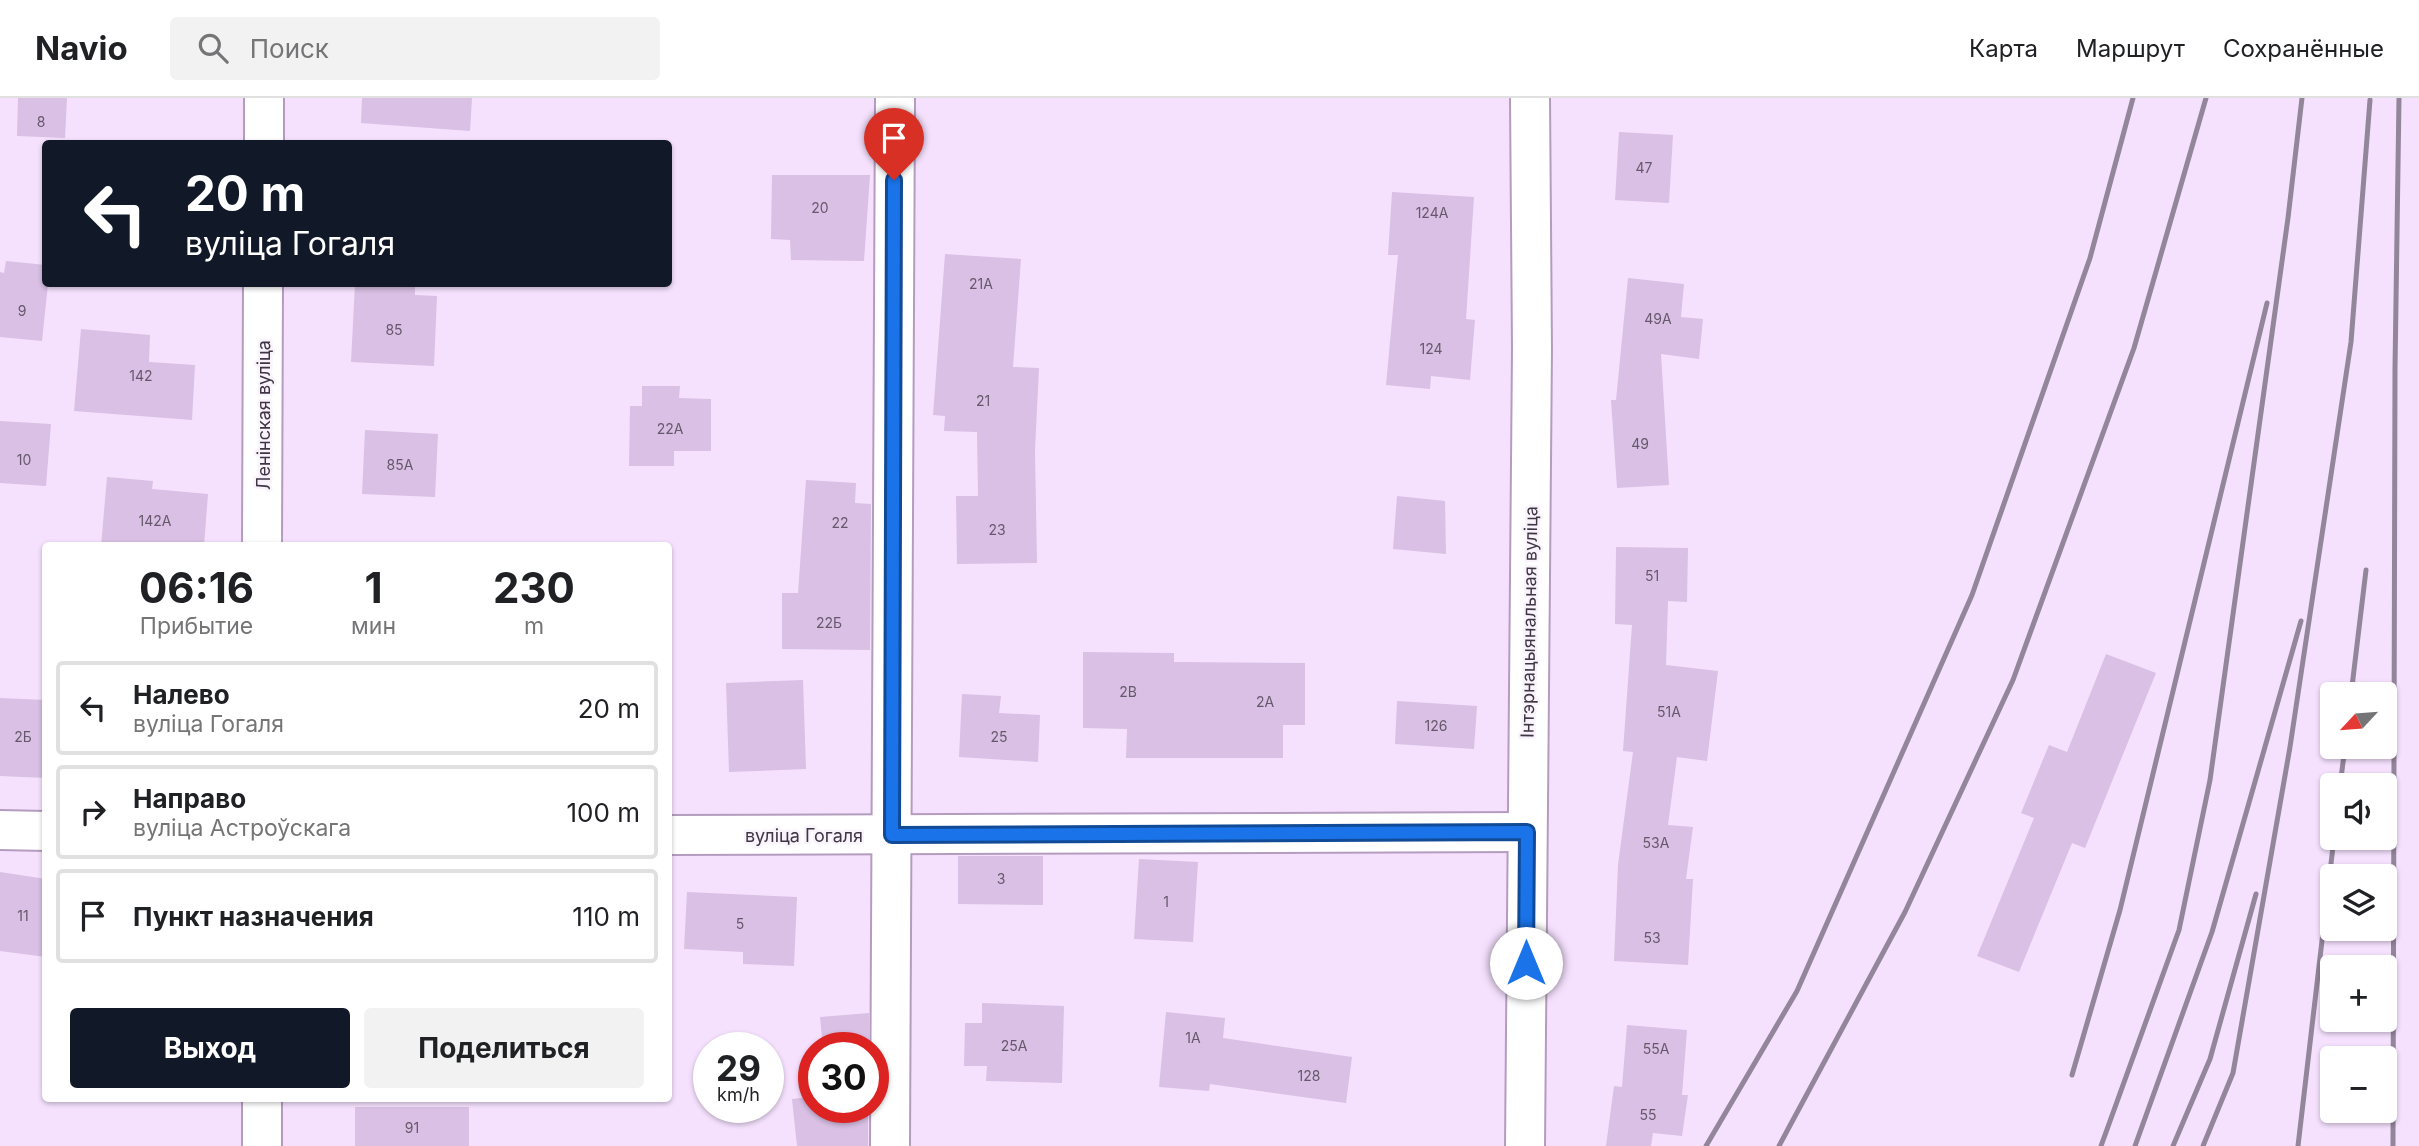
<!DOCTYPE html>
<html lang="ru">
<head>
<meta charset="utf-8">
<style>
	body { margin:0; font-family:Inter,sans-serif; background:#f2f2f2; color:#202124; height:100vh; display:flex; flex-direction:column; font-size:26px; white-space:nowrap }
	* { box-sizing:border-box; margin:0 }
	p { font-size:23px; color:#757577 }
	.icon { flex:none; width:38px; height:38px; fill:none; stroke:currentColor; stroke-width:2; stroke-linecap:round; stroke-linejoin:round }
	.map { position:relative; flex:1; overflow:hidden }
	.details { position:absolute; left:42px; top:444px; width:630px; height:560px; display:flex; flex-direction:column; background:#fff; border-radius:7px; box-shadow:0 2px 5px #0004 }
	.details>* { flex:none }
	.banner { position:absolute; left:42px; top:42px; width:630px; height:147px; border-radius:7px; box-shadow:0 2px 5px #0004; background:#111827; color:#fff; overflow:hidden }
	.needle { width:46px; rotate:244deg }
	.controls { position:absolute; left:2320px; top:584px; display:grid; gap:14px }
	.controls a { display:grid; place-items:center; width:77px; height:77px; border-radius:7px; background:#fff; box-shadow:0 2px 5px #0004; font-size:35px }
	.speed { position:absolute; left:693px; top:934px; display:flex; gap:14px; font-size:35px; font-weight:700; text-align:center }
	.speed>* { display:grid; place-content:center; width:91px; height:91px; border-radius:50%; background:#fff; box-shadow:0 2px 5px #0004; line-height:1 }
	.speed small { font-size:18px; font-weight:400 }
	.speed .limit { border:10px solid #d22; background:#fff; color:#111 }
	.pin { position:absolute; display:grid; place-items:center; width:60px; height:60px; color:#fff; margin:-72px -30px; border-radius:50% 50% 50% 0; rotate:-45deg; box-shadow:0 0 7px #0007 }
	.pin .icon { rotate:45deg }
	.me { position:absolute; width:77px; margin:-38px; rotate:0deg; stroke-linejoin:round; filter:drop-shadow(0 0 5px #0008) }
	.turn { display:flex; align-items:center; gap:24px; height:147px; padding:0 28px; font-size:32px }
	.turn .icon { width:91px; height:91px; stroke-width:2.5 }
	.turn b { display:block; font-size:49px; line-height:60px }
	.eta { display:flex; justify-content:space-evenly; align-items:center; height:119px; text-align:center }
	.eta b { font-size:42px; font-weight:700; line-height:49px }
	.action { display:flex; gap:14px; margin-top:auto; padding:14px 28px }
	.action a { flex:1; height:80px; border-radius:7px; background:#111827; color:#fff; font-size:28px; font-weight:700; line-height:80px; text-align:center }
	.action a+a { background:#f2f2f2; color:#202124 }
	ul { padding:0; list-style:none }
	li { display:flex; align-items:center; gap:21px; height:94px; margin:0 14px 10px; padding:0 14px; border:4px solid #e0e0e0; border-radius:7px }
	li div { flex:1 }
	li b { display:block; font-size:26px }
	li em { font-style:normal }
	header { display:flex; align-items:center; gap:42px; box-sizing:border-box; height:98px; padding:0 35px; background:#fff; border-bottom:2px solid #e0e0e0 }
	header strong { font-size:33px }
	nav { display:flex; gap:38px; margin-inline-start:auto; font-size:24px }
	.search { width:490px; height:63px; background:#f2f2f2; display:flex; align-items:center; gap:18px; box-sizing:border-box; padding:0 24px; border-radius:7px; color:#757577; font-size:26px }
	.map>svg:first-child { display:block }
</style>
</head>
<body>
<header>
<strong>Navio</strong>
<div class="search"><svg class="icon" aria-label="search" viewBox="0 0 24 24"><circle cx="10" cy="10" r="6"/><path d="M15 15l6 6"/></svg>Поиск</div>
<nav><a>Карта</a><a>Маршрут</a><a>Сохранённые</a></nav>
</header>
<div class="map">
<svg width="2419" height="1048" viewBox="0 0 2419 1048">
	<rect width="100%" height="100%" fill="#f5e1fe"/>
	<!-- building -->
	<g fill="#d9c0e4">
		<polygon points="18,0 67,0 65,40 17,38"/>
		<polygon points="362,0 472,0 470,33 361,25"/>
		<polygon points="1619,34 1673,37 1669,105 1615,102"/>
		<polygon points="772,77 870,77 864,163 791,162 790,142 771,141"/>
		<polygon points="1392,94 1474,99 1466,221 1475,222 1470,282 1431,278 1430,291 1386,287 1398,157 1388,157"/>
		<polygon points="945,156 1021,161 1013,269 1039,270 1035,352 1037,465 957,466 956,398 978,398 977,334 944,333 945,318 933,317"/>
		<polygon points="6,163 46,167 48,186 42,243 0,239 0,174 4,175"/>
		<polygon points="1628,180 1684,186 1681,219 1703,221 1699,261 1661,256 1669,387 1617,390 1611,302 1616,302"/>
		<polygon points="355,186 415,188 415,197 437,198 434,268 351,264"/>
		<polygon points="81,231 150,237 149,264 195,267 192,322 74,313"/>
		<polygon points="642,288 680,288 679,300 711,301 711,353 674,353 674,368 629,368 630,308 642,308"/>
		<polygon points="0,323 51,326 46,388 0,385"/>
		<polygon points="365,332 438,336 435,399 362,396"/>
		<polygon points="107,379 153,383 152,391 208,396 204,448 101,448"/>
		<polygon points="806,382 856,385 855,405 871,406 870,552 782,551 782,495 798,495"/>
		<polygon points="1397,398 1445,403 1446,456 1393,451"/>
		<polygon points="1616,449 1688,450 1687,504 1668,503 1666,567 1718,573 1707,663 1677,659 1668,727 1693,729 1686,781 1693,781 1688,867 1614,863 1618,767 1633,654 1623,653 1632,527 1615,526"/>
		<polygon points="1083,554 1174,555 1174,564 1305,565 1305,627 1283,627 1283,660 1126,660 1127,631 1083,630"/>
		<polygon points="2106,556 2156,575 2085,750 2072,745 2019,874 1977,858 2034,720 2021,715 2049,647 2067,654"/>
		<polygon points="803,582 806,671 729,674 726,585"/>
		<polygon points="962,596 1001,598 999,615 1040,617 1038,664 959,659"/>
		<polygon points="0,600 46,602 46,680 0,678"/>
		<polygon points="1397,603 1477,608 1474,651 1395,646"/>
		<polygon points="958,758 1043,758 1043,807 958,806"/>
		<polygon points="1139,761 1198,764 1193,844 1134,841"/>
		<polygon points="0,774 46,781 46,859 0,853"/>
		<polygon points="687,794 797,799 794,868 743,866 743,854 684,851"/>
		<polygon points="982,905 1064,908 1062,985 986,983 987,968 964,968 965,925 982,925"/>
		<polygon points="1166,914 1225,920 1223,940 1352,959 1346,1005 1210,986 1209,993 1159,989"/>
		<polygon points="869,915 869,950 823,950 820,919"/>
		<polygon points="1627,927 1687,932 1682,997 1688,997 1682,1038 1653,1035 1651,1048 1606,1048 1614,988 1622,989"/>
		<polygon points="814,953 814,1010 868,1010 868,1048 797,1048 792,1001 809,999 805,954"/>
		<rect x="355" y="1009" width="114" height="39"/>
	</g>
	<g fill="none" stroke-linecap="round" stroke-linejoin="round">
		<defs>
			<g id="street">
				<polyline points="264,46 264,0"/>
				<polyline points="262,448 263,186"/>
				<polyline points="0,732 46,733"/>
				<polyline points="668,737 1527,734"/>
				<polyline points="262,1001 262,1048"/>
				<polyline points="890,1048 895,0"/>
				<polyline points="1525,1048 1532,251 1530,0"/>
			</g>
		</defs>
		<!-- street casing -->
		<use href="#street" stroke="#b49cbf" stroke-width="42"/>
		<!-- street -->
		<use href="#street" stroke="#fff" stroke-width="38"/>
		<!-- rail -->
		<g stroke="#93859a" stroke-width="5">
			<polyline points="2351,597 2366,472"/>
			<polyline points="2340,688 2345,649"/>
			<polyline points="2072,977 2120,812 2267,205"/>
			<polyline points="1706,1048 1797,893 1972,497 2090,160 2133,0"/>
			<polyline points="1779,1048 1905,814 2013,582 2134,250 2206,0"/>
			<polyline points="2101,1048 2179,832 2210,682 2288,120 2302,0"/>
			<polyline points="2135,1048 2212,834 2301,523"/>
			<polyline points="2173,1048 2210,961 2256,796"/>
			<polyline points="2203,1048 2233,975 2290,649 2351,244 2370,2"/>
			<polyline points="2298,1048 2334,740"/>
			<polyline points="2393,1048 2395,271 2399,0"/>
		</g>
	</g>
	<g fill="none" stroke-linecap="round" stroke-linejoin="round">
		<defs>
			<polyline id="route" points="894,82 892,737 1527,734 1526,865"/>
		</defs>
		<!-- route casing -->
		<use href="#route" stroke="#114b97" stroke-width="18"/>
		<!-- route -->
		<use href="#route" stroke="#1a73e8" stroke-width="12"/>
	</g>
	<g text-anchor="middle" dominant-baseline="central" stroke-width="5" stroke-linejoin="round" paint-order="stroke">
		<!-- number labels -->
		<g font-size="14" fill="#66586c">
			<text x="41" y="23">8</text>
			<text x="1644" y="69">47</text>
			<text x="820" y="109">20</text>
			<text x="1432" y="114">124А</text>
			<text x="981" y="185">21А</text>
			<text x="22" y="212">9</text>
			<text x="1658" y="220">49А</text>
			<text x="394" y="231">85</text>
			<text x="1431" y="250">124</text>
			<text x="141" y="277">142</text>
			<text x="983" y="302">21</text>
			<text x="670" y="330">22А</text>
			<text x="1640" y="345">49</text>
			<text x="24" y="361">10</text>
			<text x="400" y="366">85А</text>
			<text x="155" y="422">142А</text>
			<text x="840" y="424">22</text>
			<text x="997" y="431">23</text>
			<text x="1652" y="477">51</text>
			<text x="829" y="524">22Б</text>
			<text x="1128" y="593">2В</text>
			<text x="1265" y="603">2А</text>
			<text x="1669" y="613">51А</text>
			<text x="1436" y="627">126</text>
			<text x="23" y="638">2Б</text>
			<text x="999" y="638">25</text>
			<text x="1656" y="744">53А</text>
			<text x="1001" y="780">3</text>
			<text x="1166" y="803">1</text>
			<text x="23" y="817">11</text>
			<text x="740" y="825">5</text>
			<text x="1652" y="839">53</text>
			<text x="1193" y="939">1А</text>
			<text x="1014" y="947">25А</text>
			<text x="1656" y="950">55А</text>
			<text x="1309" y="977">128</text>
			<text x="1648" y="1016">55</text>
			<text x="412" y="1029">91</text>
		</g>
		<!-- street labels -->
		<g font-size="18" fill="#3f3544" stroke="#f9f4fc">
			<text transform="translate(263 317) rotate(-90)">Ленінская вуліца</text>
			<text transform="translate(1529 524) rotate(-89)">Інтэрнацыянальная вуліца</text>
			<text x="804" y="737">вуліца Гогаля</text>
		</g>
	</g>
</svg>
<div class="controls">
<a><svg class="needle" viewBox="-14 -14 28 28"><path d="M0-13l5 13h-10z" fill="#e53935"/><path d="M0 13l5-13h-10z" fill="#757577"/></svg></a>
<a><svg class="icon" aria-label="sound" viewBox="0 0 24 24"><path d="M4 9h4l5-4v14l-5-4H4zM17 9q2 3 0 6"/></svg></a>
<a><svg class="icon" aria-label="layers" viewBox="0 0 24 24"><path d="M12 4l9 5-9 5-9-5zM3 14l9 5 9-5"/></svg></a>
<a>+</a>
<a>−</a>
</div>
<div class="speed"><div>29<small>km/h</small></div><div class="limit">30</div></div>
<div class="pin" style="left:894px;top:82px;background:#d93025"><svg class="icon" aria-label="arrive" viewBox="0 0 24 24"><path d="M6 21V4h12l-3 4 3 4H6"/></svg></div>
<svg class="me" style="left:1526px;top:865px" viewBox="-20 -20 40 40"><circle r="19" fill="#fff"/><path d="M0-13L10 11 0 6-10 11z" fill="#1a73e8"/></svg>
<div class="banner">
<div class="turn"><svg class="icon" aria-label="left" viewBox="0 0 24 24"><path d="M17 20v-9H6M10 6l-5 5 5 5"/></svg><div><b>20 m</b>вуліца Гогаля</div></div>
</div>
<section class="details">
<div class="eta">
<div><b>06:16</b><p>Прибытие</p></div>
<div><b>1</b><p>мин</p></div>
<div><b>230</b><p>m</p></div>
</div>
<ul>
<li><svg class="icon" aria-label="left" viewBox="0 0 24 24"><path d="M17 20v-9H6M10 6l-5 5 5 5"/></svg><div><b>Налево</b><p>вуліца Гогаля</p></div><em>20 m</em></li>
<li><svg class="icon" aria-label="right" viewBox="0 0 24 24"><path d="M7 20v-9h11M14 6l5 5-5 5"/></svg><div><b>Направо</b><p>вуліца Астроўскага</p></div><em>100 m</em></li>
<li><svg class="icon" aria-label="arrive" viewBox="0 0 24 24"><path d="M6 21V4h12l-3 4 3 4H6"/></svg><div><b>Пункт назначения</b></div><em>110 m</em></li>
</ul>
<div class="action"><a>Выход</a><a>Поделиться</a></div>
</section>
</div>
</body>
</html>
